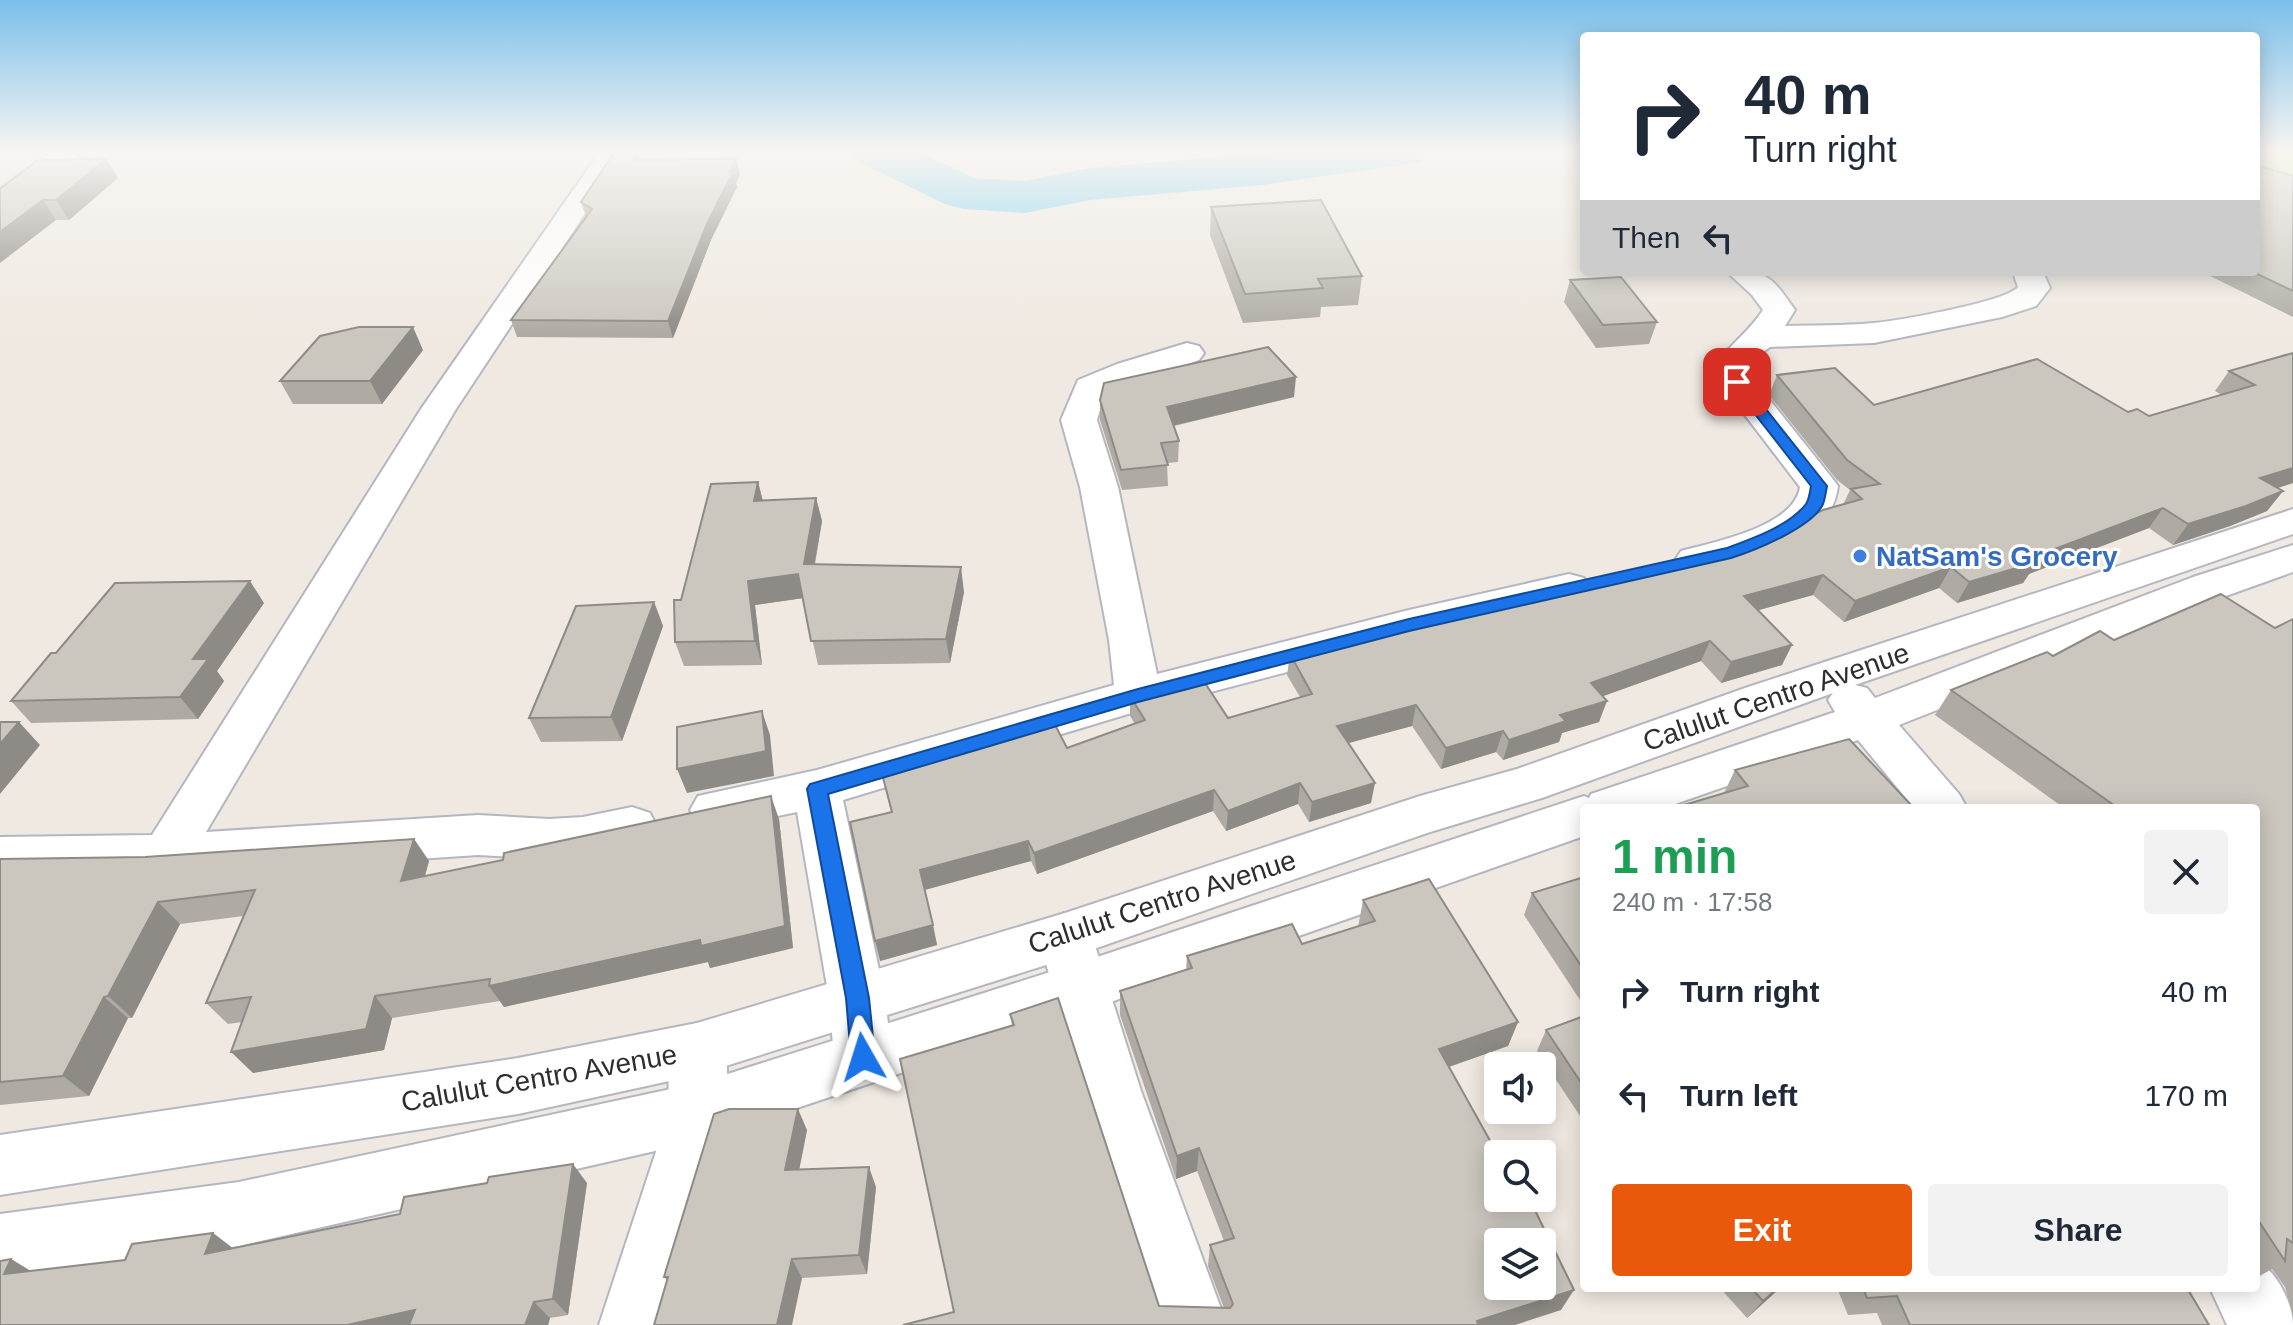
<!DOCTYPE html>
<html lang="en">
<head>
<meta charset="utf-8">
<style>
	body { margin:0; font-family:Arial,sans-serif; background:#f2f2f3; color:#1f2937; height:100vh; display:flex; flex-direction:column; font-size:30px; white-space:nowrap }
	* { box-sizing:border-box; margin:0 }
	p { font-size:26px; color:#747a83 }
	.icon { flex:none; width:44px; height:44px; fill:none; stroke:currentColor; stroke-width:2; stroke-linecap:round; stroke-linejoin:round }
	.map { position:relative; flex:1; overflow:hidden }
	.sheet { position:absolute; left:1580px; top:804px; width:680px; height:488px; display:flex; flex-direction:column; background:#fff; border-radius:8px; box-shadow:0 4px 20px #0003 }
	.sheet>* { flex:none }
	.hud { position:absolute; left:1580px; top:32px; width:680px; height:244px; border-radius:8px; box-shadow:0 4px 20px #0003; background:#fff; color:#1f2937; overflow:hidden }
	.tools { position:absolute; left:1484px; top:1052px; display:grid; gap:16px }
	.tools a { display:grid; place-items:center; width:72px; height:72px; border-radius:8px; background:#fff; box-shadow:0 4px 20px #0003; font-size:40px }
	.pin { position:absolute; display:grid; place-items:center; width:68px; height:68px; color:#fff; margin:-34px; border-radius:16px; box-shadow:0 4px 12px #0006 }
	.me { position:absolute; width:88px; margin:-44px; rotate:354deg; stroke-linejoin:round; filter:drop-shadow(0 0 6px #0008) }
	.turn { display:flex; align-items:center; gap:28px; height:168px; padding:0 32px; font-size:36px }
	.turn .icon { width:104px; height:104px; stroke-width:2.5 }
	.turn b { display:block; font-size:56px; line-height:68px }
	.then { display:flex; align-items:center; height:76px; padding:0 32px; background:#0003; gap:16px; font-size:30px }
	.round { display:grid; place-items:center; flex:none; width:84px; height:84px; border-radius:8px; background:#f2f2f3 }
	.head { display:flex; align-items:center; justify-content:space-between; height:136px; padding:0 32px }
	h1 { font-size:48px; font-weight:700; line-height:60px; color:#1e9e55 }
	.primary-button { display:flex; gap:16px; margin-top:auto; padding:16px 32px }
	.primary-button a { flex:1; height:92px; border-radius:8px; background:#ea580c; color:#fff; font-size:32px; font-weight:700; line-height:92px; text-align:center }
	.primary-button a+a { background:#f2f2f3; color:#1f2937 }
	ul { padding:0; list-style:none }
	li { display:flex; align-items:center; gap:24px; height:104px; padding:0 32px }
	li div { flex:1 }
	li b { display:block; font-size:30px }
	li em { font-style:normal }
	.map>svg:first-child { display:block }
</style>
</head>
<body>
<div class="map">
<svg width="2293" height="1325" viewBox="0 0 2293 1325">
	<rect width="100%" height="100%" fill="#efe9e1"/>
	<!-- pitch -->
	<polygon fill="#c9ec9a" points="2256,150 2293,150 2293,176 2256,164"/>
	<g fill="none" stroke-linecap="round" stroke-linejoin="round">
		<!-- river -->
		<polygon fill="#75cff0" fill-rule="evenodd" points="850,150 915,150 974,178 1025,181 1090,168 1297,150 1428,150 1421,161 1403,165 1262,185 1090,200 1025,213 964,209 945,204 857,161"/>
		<defs>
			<g id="street">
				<polygon points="54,150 84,150 10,208 0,210 0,189"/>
				<polygon points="601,150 627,150 456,409 206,832 478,815 549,819 583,817 632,807 650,813 657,827 650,841 583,857 549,859 478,855 166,876 0,879 0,837 152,835 421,409"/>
				<path d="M1727,272C1770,272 1770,275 1795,310L1785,326C1814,325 1844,326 1873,323C1897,321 2006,302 2018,287L2013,272H2043L2050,288L2036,306L2002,317L1874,343L1770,347L1752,360L1747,368L1753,379L1832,478L1838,486C1836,501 1831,513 1819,524C1794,547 1713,578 1681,569L1675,560L1681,551C1714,542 1794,527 1800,487L1725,389L1713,368C1728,346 1749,332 1763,310L1752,295Z"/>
				<polygon points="1187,343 1199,346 1204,353 1199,360 1105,393 1097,420 1118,487 1157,674 1409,610 1569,574 1584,578 1590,588 1584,598 1409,640 1138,711 843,800 885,998 892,1057 883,1076 863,1084 843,1076 834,1057 829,998 797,812 715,829 698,824 690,810 698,796 817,770 1114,685 1109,640 1080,487 1061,420 1078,380 1117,364"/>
				<polygon points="1065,913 1084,920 1092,936 1141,1091 1227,1325 1161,1325 1083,1091 1038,936 1046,920"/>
				<polygon points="697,1023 717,1030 726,1049 729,1112 665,1325 599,1325 669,1112 668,1049 677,1030"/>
			</g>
			<g id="secondary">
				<polygon points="2293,509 2293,534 1855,685 1867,688 1875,698 2193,577 2293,545 2293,572 2223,597 1899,725 1959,794 1967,808 1914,808 1858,740 1664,808 1584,808 1584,836 1082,1012 699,1141 239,1246 0,1278 0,1214 239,1182 699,1083 1082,962 1584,796 1589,798 1591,794 1835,712 1828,700 1833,693 1542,798 1427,833 1065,959 697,1075 518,1114 0,1195 0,1135 518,1058 697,1023 1065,913 1420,796 1517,769 1748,687"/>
				<path d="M2256,1261C2276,1269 2293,1304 2293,1325H2227L2210,1288H2256Z"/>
			</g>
		</defs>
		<!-- street casing -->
		<use href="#street" stroke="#b4b7c1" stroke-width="4"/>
		<!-- secondary casing -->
		<use href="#secondary" stroke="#b4b7c1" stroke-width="4"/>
		<!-- street -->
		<use href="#street" fill="#fff" fill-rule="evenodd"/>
		<!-- secondary -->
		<use href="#secondary" fill="#fff" fill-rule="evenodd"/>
	</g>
	<!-- wall -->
	<g fill="#afaba4">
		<polygon points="638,151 640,160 736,159 740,174 736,183 737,187 711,240 673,338 517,337 511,320 586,217 581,202"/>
		<polygon points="2293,176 2293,317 2202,272 2256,272"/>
		<polygon points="118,178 69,220 56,220 0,189"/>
		<polygon points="1211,207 1362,276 1358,305 1321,307 1320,317 1243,323 1210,235"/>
		<polygon points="1570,280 1657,322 1649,344 1596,348 1564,302"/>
		<polygon points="423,350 382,404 293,404 280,381"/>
		<polygon points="2293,353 2293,483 2278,488 2283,491 2267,511 2230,526 2173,545 2149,528 2029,574 2023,583 1957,603 1939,588 1844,622 1813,595 1758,610 1782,665 1721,683 1701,661 1603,696 1599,722 1562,733 1559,742 1503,760 1496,752 1441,769 1412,726 1348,743 1371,803 1309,822 1298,804 1226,831 1213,811 1037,874 1031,861 925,890 937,945 880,961 891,812 881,770 1067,748 1135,724 1130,716 1130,696 1228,718 1300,697 1287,675 1290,654 1755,543 1843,505 1850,490 1837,480 1769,395 1777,375 1874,405 2128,412 2149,416 2222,395 2215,391 2229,371"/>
		<polygon points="1294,397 1174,426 1179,441 1178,462 1167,463 1168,486 1122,490 1100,420 1100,400"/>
		<polygon points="758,482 763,501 816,498 822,521 815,565 964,592 950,663 818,665 803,598 755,605 762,665 684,666 675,642 681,600"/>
		<polygon points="654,602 663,626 622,741 541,742 529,718"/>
		<polygon points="264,603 217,671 224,681 198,719 31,723 11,701 56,653"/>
		<polygon points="2293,619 2293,1315 2285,1287 2272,1269 2256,1278 2256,808 2064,808 1935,715 1951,690 2053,656 2114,640 2275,628"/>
		<polygon points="1735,770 1914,808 1724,793"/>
		<polygon points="779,819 793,948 710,968 708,962 504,1007 500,1001 392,1018 384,1050 253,1073 242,1022 228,1024 206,1003 244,916 180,924 132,1018 128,1018 89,1096 0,1105 0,859 145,857 414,839 429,861 425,876"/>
		<polygon points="1584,877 1584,1006 1524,915 1532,893"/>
		<polygon points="1363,900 1518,1022 1508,1046 1449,1067 1561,1310 954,1312 1012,1026 1010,1014 1159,1306 1224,1308 1208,1266 1210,1245 1224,1241 1197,1171 1176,1179 1120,1015 1120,991 1186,969 1187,956 1302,944 1358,927"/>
		<polygon points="1584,1016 1584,1122 1537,1051 1546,1030"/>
		<polygon points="807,1130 799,1170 876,1187 867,1274 802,1278 667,1281 664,1277"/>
		<polygon points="587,1183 568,1315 550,1318 548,1325 0,1325 11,1259 31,1271 125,1260 213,1233 233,1248"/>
		<polygon points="1720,1288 1780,1288 1747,1318"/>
		<polygon points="1837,1288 2187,1288 2209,1325 1882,1325 1877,1313 1848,1315"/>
	</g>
	<!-- shaded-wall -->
	<g fill="#8e8b86">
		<polygon points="638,151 642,166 632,160"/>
		<polygon points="106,159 118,178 69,220 56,200"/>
		<polygon points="736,159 740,174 736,183 737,187 711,240 673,338 668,321 707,224"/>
		<polygon points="43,200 56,220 0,263 0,232"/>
		<polygon points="413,327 423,350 382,404 370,381"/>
		<polygon points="1296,377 1294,397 1167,427 1167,407"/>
		<polygon points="2293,468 2293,483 2245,498 2260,478"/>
		<polygon points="758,482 764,506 754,501"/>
		<polygon points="2283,491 2267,511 2230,526 2173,545 2188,524"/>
		<polygon points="816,498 822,521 810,589 804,564"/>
		<polygon points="2163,508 2149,528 2029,574 2023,583 1957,603 1969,582"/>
		<polygon points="961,567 964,592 950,663 946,639"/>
		<polygon points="1951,567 1939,588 1844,622 1855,601"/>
		<polygon points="798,574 804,598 755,605 762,665 755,641 748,581"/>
		<polygon points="1823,575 1813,595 1734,617 1744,596"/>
		<polygon points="250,581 264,603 217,671 224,681 198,719 180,697 193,659"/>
		<polygon points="654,602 663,626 622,741 611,717"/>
		<polygon points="1710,641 1701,661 1584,703 1591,683"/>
		<polygon points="1792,645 1782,665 1721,683 1731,662"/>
		<polygon points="1607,701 1599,722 1562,733 1559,742 1503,760 1509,740 1560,715"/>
		<polygon points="1416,705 1412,726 1334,747 1337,726"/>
		<polygon points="762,711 770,735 774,776 687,793 677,769"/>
		<polygon points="19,722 40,745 0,794 0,744"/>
		<polygon points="1503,731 1496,752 1441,769 1446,748"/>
		<polygon points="1300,783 1298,804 1226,831 1228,811"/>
		<polygon points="1375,783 1371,803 1309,822 1312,802"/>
		<polygon points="1214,790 1213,811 1037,874 1034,853"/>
		<polygon points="771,796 779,819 793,948 710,968 708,962 504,1007 489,986"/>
		<polygon points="414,839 429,861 417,903 401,881"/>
		<polygon points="1028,841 1031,861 924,890 920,870"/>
		<polygon points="158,902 180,924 132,1018 108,996"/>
		<polygon points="933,925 937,945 880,961 875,941"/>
		<polygon points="375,996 392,1018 384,1050 253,1073 231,1052"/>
		<polygon points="104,997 128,1018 89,1096 63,1076"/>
		<polygon points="1518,1022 1508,1046 1431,1073 1439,1049"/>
		<polygon points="798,1109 807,1130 795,1191 785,1170"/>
		<polygon points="1199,1148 1197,1171 1176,1179 1177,1156"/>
		<polygon points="573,1164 587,1183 568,1315 553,1299"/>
		<polygon points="869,1167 876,1187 867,1274 859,1255"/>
		<polygon points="213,1233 236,1251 205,1254"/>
		<polygon points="11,1259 40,1277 4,1274"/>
		<polygon points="792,1259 802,1278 792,1325 777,1325"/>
		<polygon points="1778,1288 1780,1288 1747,1318 1763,1301"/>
		<polygon points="1574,1290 1561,1310 1515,1325 1475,1325 1477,1321"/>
		<polygon points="534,1302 550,1318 548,1325 525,1325"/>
		<polygon points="415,1310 433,1325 347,1325"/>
	</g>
	<!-- building -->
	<g fill="#cbc7bf" stroke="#8e8b86" stroke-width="2" fill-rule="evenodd">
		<polygon points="615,151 638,151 632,160 736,159 730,172 733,172 707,224 668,321 511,320 592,209 581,202"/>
		<polygon points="106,159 56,200 43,200 0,232 0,189 38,160"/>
		<polygon points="2256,165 2293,176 2293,291 2253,272 2256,272"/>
		<polygon points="1321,200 1362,276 1318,279 1323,288 1245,294 1211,207"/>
		<polygon points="1621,277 1657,322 1603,325 1570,280"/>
		<polygon points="359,327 413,327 370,381 280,381 320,336"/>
		<polygon points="1268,347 1296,377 1167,407 1179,441 1161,443 1168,465 1121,470 1100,400 1104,383"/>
		<polygon points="2293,353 2293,468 2260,478 2283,491 2246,506 2188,524 2163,508 2031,558 2037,562 1969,582 1951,567 1855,601 1823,575 1744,596 1792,645 1731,662 1710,641 1591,683 1607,701 1560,715 1566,721 1509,740 1503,731 1446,748 1416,705 1337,726 1375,783 1312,802 1300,783 1228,811 1214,790 1034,853 1028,841 920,870 933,925 875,941 850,822 892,812 881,770 1052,719 1067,748 1145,720 1130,696 1201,677 1228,718 1312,694 1290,654 1755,543 1823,510 1862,499 1851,489 1880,484 1847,460 1777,375 1835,368 1874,405 2037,359 2128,412 2137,409 2149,416 2255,385 2229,371"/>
		<polygon points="758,482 754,501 816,498 804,564 961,567 946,639 811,641 798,574 748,581 755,641 675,642 674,600 681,600 711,484"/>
		<polygon points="250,581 193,659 208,659 180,697 11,701 51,653 56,653 115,583"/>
		<polygon points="2221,594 2275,628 2293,619 2293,1243 2287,1239 2285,1261 2256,1217 2256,808 2118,808 1951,690 2047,652 2053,656 2100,631 2114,640"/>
		<polygon points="654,602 611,717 529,718 576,606"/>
		<polygon points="762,711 766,751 677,769 677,727"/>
		<polygon points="0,722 19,722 0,744"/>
		<polygon points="1849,739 1914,808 1674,808 1748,786 1735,770"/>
		<polygon points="771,796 785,926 701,946 700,940 489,986 490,979 375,996 366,1029 231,1052 251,997 206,1003 255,890 158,902 108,996 104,997 63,1076 0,1082 0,859 145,857 414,839 401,881 503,860 504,853"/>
		<polygon points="1584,877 1584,970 1532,893"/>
		<path d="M1429,879L1518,1022L1439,1049L1498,1155V1198H1529L1574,1290L1477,1321L1478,1325H903L954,1312L900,1059L1014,1025L1010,1014L1058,998L1159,1306L1230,1308L1233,1304L1210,1245L1234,1238L1199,1148L1177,1156L1120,991L1192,968L1187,956L1292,924L1302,944L1375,921L1363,900ZM1498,1242H1542V1286H1498Z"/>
		<polygon points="1584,1016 1584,1087 1546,1030"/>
		<polygon points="729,1109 798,1109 785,1170 869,1167 859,1255 792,1259 777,1325 654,1325 668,1277 664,1277 666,1270 714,1114"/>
		<polygon points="573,1164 553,1299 534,1302 525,1325 409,1325 415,1310 347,1325 0,1325 0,1261 11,1259 4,1274 125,1260 132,1244 213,1233 205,1254 400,1214 404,1197 487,1183 489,1177"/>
		<polygon points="1751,1288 1778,1288 1763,1301"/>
		<polygon points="1863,1288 2187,1288 2209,1325 1910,1325 1897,1296 1867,1298"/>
	</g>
	<!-- sky -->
	<linearGradient id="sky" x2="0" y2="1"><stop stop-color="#7abfeb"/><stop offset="0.45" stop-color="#f8f5f2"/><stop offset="1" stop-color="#f8f5f2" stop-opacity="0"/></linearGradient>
	<rect width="2293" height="335" fill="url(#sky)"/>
	<!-- route -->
	<path fill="#1a73e8" stroke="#114b97" stroke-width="2" d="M1737,378L1742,379L1827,486C1826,491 1825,499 1823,504C1813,527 1754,551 1731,558L1409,631L1138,702L828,794L869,998L875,1057L872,1065L863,1068L855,1065L851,1057L846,998L807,789L810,784L1138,689L1409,619L1727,548C1752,539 1789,526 1806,504C1809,500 1810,492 1811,486L1730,382Z"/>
	<!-- markers -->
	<circle fill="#3f7fe0" stroke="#fff" stroke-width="3" cx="1860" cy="556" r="8"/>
	<g text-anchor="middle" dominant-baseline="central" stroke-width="6" stroke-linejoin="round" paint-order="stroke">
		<!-- shop labels -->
		<g font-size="28" font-weight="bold" fill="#366cbe" stroke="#fff" text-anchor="start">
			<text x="1876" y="556">NatSam's Grocery</text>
		</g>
		<!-- street labels -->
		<g font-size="28" fill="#2e2e2e" stroke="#fff">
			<text transform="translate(1776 697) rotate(-19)">Calulut Centro Avenue</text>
			<text transform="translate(1162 902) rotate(-18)">Calulut Centro Avenue</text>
			<text transform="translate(539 1078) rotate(-10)">Calulut Centro Avenue</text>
		</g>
	</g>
</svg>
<div class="tools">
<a><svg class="icon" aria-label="sound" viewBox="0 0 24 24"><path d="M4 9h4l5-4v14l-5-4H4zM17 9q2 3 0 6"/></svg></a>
<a><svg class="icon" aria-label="search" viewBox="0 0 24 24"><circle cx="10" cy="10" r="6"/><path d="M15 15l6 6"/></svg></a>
<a><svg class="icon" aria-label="layers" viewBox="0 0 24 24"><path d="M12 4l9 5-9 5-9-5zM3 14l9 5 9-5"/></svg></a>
</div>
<div class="pin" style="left:1737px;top:382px;background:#d93025"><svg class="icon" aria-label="arrive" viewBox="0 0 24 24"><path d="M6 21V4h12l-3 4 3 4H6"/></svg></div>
<svg class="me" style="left:863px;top:1057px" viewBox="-20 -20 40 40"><path d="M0-17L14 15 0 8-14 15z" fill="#1a73e8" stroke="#fff" stroke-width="4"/></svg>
<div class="hud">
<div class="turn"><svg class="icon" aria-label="right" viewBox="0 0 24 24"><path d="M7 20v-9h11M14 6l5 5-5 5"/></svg><div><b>40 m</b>Turn right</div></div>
<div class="then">Then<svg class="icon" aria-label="left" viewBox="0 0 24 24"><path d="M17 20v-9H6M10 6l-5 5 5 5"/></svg></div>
</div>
<section class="sheet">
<div class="head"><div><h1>1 min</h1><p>240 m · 17:58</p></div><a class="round"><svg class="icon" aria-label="close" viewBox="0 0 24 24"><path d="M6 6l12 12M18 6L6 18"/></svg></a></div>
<ul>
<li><svg class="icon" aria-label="right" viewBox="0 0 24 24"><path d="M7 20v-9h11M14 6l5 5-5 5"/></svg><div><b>Turn right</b></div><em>40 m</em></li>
<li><svg class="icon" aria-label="left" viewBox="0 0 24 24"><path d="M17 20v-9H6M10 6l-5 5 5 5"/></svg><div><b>Turn left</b></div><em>170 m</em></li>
</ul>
<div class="primary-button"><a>Exit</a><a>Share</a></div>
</section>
</div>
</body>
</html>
